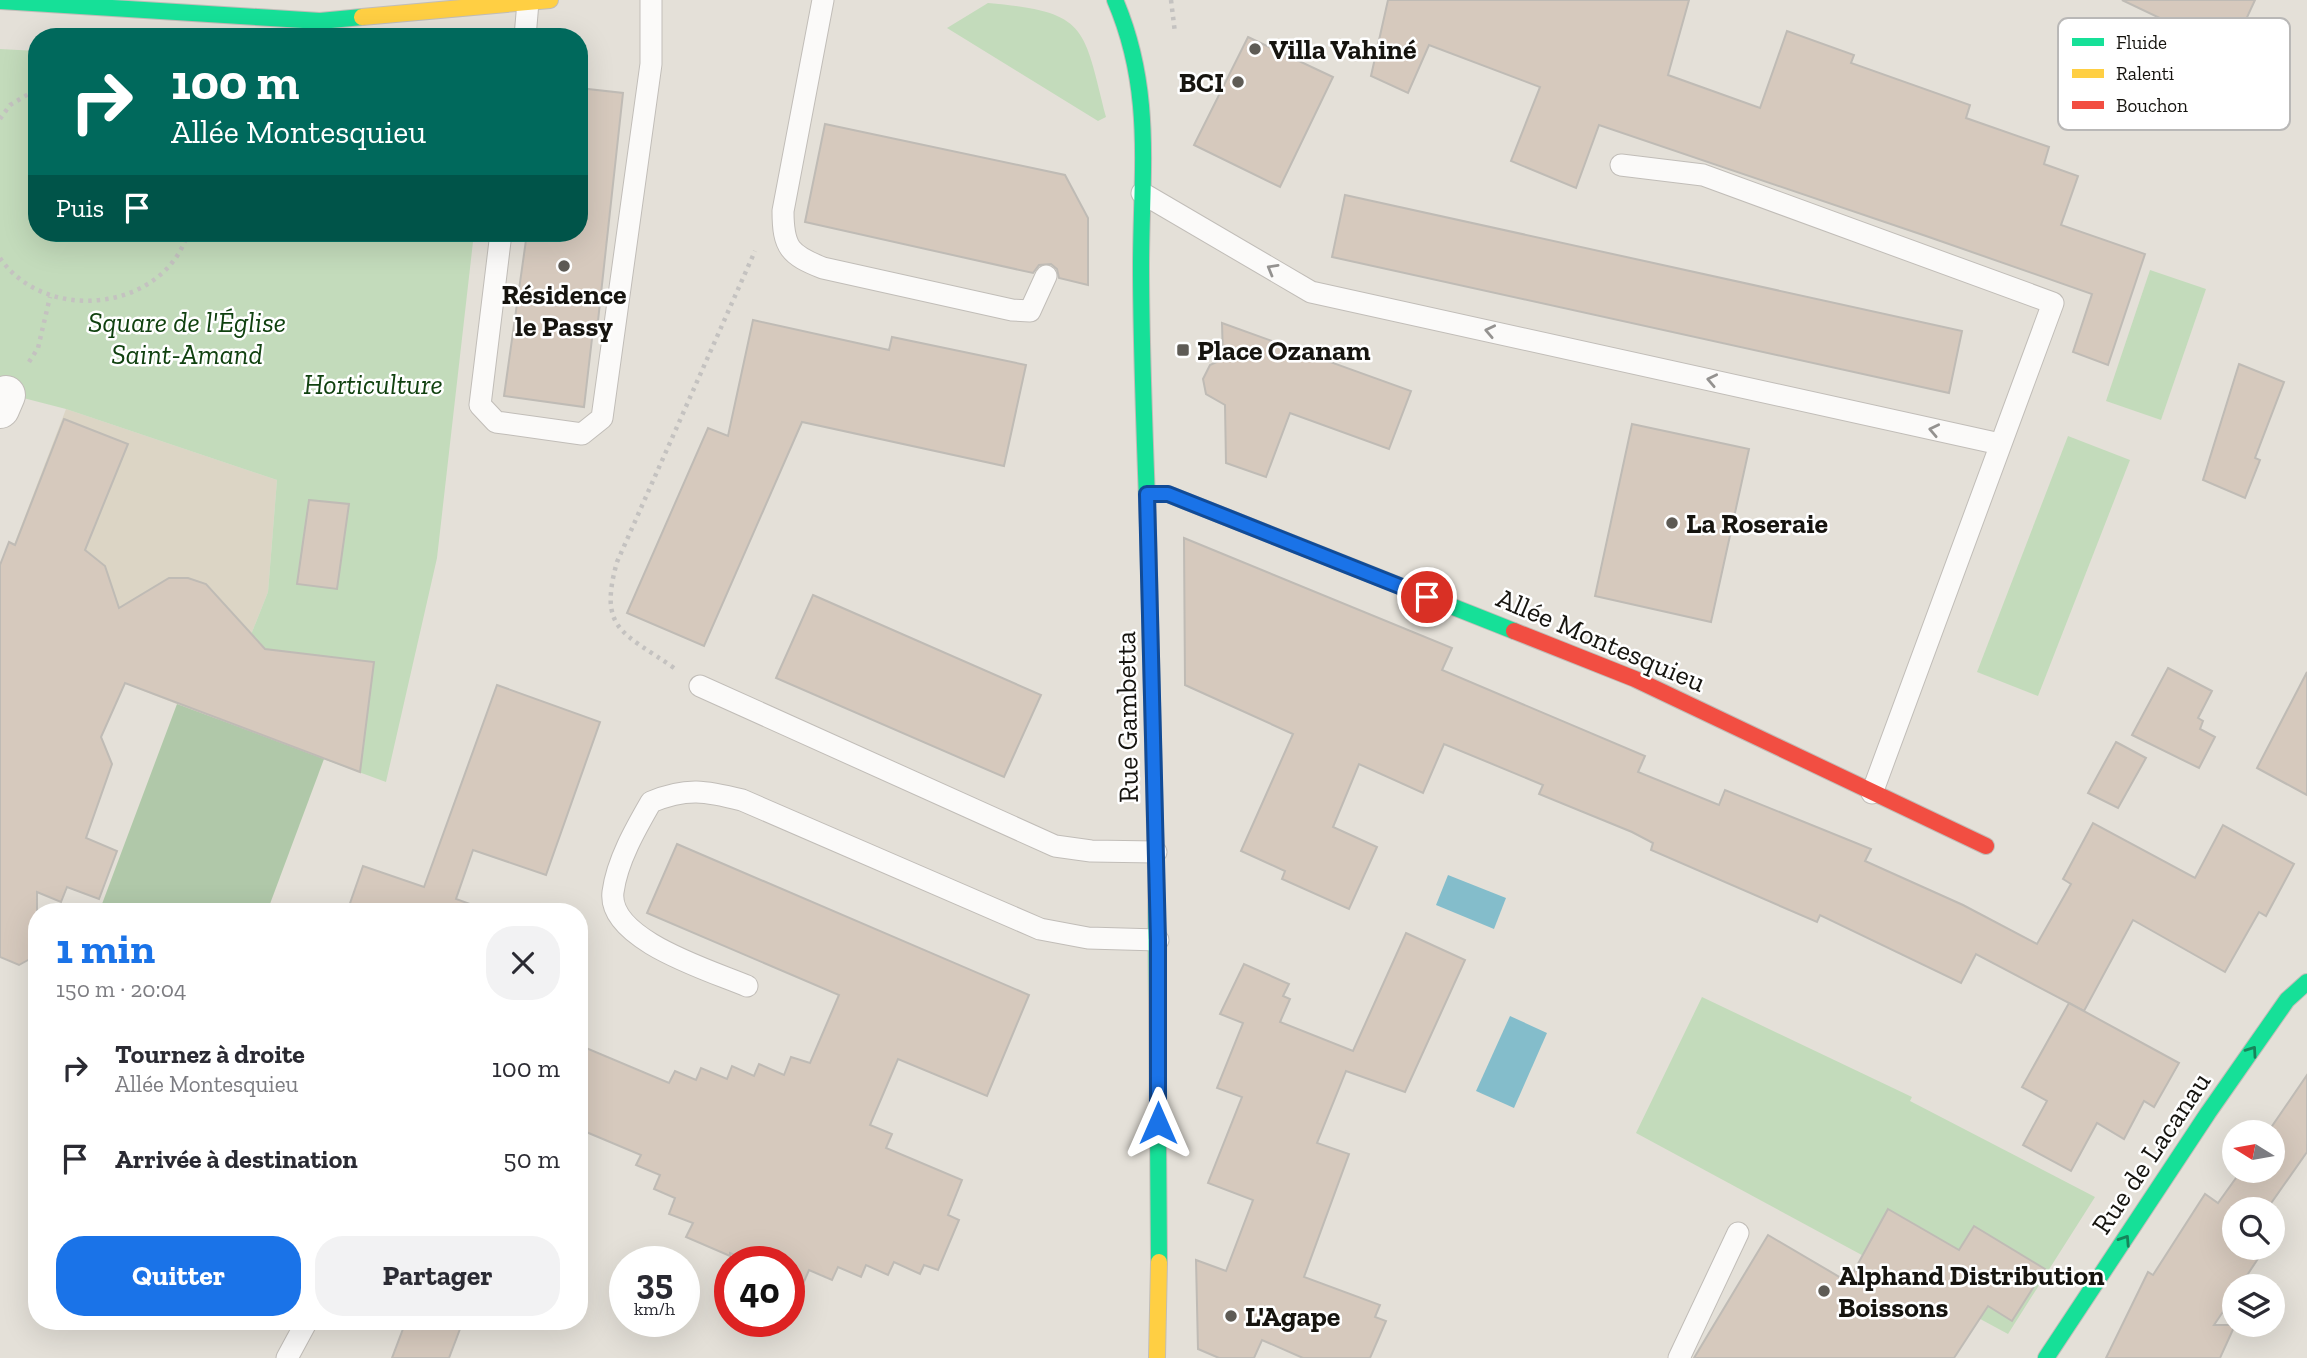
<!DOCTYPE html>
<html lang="fr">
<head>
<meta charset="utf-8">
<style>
	body { margin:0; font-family:"Zilla Slab",serif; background:#f2f2f3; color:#2b2b33; height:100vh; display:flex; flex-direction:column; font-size:26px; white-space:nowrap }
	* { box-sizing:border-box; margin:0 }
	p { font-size:23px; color:#7c7c81 }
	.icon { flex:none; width:38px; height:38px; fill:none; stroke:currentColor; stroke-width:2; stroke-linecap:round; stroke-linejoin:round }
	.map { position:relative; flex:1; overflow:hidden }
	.details { position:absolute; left:28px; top:903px; width:560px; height:427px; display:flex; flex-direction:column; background:#fff; border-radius:28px; box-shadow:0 7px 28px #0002 }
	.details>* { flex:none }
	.hud { position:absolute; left:28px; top:28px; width:560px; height:214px; border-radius:28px; box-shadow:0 7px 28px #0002; background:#00695c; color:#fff; overflow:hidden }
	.needle { width:46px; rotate:281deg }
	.fabs { position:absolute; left:2222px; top:1120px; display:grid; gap:14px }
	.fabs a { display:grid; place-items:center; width:63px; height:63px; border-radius:50%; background:#fff; box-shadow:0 7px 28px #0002; font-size:35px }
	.speed { position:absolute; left:609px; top:1246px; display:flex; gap:14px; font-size:35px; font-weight:700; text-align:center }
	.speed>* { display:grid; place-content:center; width:91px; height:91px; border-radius:50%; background:#fff; box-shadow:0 7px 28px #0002; line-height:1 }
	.speed small { font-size:18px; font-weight:400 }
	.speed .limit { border:10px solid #d22; background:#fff; color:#111 }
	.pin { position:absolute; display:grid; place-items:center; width:60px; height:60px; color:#fff; margin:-30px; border:4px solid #fff; border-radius:50%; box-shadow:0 2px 7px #0007 }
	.me { position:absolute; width:77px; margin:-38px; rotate:0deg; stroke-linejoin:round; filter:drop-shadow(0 0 5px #0008) }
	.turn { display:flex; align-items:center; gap:24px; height:147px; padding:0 28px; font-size:32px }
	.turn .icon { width:91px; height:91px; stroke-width:2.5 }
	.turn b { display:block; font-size:49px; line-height:60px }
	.then { display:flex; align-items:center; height:66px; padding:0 28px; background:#0003; gap:14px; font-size:26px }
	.round { display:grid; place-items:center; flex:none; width:74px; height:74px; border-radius:28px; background:#f2f2f3 }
	.head { display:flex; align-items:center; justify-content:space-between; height:119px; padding:0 28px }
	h1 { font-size:42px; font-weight:700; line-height:52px; color:#1a73e8 }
	.primary-button { display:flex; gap:14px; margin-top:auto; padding:14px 28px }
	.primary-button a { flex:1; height:80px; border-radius:28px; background:#1a73e8; color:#fff; font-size:28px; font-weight:700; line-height:80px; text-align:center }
	.primary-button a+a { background:#f2f2f3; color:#2b2b33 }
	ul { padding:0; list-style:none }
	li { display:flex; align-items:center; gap:21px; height:91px; padding:0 28px }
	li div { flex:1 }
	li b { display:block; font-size:26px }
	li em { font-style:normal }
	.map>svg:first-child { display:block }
</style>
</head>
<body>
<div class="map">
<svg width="2307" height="1358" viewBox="0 0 2307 1358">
	<rect width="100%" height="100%" fill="#e4e0d8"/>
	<!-- built -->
	<polygon fill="#dcd5c5" points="66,409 277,480 268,592 217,720 0,634 0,581"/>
	<!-- green -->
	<g fill="#c3dbbb">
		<path d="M988,3C1088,12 1083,26 1106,117L1098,121L947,28Z"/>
		<polygon points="0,49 37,51 37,233 474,233 437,558 386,782 217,720 268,592 277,480 66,409 0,392"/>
		<polygon points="2150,270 2206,289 2161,420 2106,401"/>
		<polygon points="2068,436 2130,460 2038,696 1977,672"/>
		<polygon points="1702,997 1912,1097 1910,1101 2095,1197 2008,1334 1636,1133"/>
	</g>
	<!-- forest -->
	<polygon fill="#b0c8a9" points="177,704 324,759 267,912 99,912"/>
	<!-- water -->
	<g fill="#84bdcb">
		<polygon points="1448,875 1506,898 1494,929 1436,905"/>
		<polygon points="1510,1016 1547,1033 1514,1108 1476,1091"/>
	</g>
	<!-- building -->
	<g fill="#d6c9bd" stroke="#bfbbb5" stroke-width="2">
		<polygon points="1388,0 1689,0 1668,75 1760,108 1787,31 1854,55 1851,63 1970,105 1966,118 2049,147 2044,164 2078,176 2061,225 2145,254 2108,365 2073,352 2092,294 1926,236 1599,125 1576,188 1511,161 1540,87 1429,45 1408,93 1371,76"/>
		<polygon points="2122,0 2255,0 2231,52"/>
		<polygon points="1248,37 1333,77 1280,187 1194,145"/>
		<polygon points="579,88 623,93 597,330 593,330 584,407 504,396 527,233 579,233"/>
		<polygon points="825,124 1065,175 1088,218 1088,285 1059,278 1057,269 1051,264 1039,265 1033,273 805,222"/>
		<polygon points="1345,195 1962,331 1949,393 1332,257"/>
		<polygon points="753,320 889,350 892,337 1026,365 1004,466 802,422 704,646 627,613 708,428 728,436"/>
		<polygon points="1222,323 1411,391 1389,449 1290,413 1266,477 1226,463 1225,405 1206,394 1203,379 1210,365 1223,359"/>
		<polygon points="2239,364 2284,382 2255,458 2260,460 2245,498 2203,480"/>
		<polygon points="64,419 128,444 85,550 105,566 119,608 169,578 188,578 206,584 265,649 374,662 360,772 125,683 101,737 112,764 86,838 117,851 99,899 67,887 61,902 37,892 37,955 19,965 0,957 0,565 9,542 15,545"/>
		<polygon points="1632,424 1749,449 1711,622 1595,596"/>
		<polygon points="309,500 349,504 337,589 297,584"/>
		<polygon points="1184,538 1452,648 1442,670 1645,756 1638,772 1719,805 1725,790 1871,849 1865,861 1963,905 2037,944 2071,884 2063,879 2093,823 2195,878 2223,825 2294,864 2266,916 2259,912 2225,972 2133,920 2084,1011 1976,954 1961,983 1820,915 1817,922 1651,850 1653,843 1632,832 1539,794 1543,785 1444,744 1423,793 1359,764 1333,827 1377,847 1349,909 1282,879 1285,871 1241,851 1293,734 1185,685"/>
		<polygon points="813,595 1041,695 1004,777 776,678"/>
		<polygon points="2168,668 2212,691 2198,718 2203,721 2200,729 2215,737 2199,768 2132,735"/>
		<polygon points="2307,672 2307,795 2257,768"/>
		<polygon points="497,685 600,722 546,875 473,850 456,899 478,907 478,912 347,912 363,866 424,887"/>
		<polygon points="2116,742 2146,758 2118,808 2088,793"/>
		<polygon points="677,844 1029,995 987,1096 898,1059 870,1125 892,1134 886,1148 962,1180 948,1215 959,1220 938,1270 924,1265 920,1274 894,1262 888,1275 866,1265 861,1277 838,1267 832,1280 809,1270 803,1284 789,1278 789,1262 751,1262 730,1253 730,1256 686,1237 693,1223 669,1214 675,1198 654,1189 660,1175 636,1165 641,1155 579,1129 579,1045 669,1083 675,1071 696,1080 701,1068 727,1079 732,1066 754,1076 759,1064 784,1075 791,1057 810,1063 839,995 647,913"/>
		<polygon points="1406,933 1465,960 1405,1092 1346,1071 1317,1143 1349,1154 1304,1277 1380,1305 1375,1317 1386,1321 1370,1358 1303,1358 1262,1340 1254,1358 1219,1358 1198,1349 1196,1260 1226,1271 1253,1200 1208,1183 1242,1097 1217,1088 1243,1023 1220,1014 1244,964 1289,984 1283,996 1290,999 1280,1022 1353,1051"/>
		<polygon points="2069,1003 2179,1063 2154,1107 2144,1101 2124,1139 2097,1123 2071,1171 2023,1145 2047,1101 2022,1087"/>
		<polygon points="2307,1075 2307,1152 2267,1209 2235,1209 2235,1248 2265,1248 2240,1286 2235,1286 2235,1294 2214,1325 2235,1325 2220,1358 2106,1358 2148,1272 2153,1275 2205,1194 2218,1203 2241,1171 2273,1171 2273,1132 2268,1132"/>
		<polygon points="1888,1209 1959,1250 1974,1226 2045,1269 2012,1321 1988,1306 1954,1358 1694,1358 1768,1235 1848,1282"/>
		<polygon points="406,1321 463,1321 449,1358 392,1358"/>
	</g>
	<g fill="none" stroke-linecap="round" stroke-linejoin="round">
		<defs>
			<g id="lane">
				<path d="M823,0L783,211C783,248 790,255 823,268L1012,310L1030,311L1046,276"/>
				<polyline points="525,37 528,2"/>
				<polyline points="1621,165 1703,175 2053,303 1872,793"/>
				<polyline points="1142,193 1311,292 2000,444"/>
				<polyline points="501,233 480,405 496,422 582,434 602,418 651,64 651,0"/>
				<polyline points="700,686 1055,846 1091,851 1156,852"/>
				<path d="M747,986C712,971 607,940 613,892C617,861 636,828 651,802C687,787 706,791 742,800L1040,929L1088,938L1158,940"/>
				<polyline points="287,1358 307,1321"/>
				<polyline points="1679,1358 1738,1233"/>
			</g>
			<polyline id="street" points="0,409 6,395"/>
			<g id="fast">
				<path d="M1115,0C1154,91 1141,172 1141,267C1141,354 1145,441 1148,528"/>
				<polyline points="0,1 320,21 362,17"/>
				<polyline points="1147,494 1168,494 1514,631"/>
				<polyline points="1156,871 1159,1262"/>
				<polyline points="2046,1358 2208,1113 2287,1000 2307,982"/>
			</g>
			<g id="slow">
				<polyline points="362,17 550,0"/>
				<polyline points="1157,1358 1159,1262"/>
			</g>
			<g id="jam">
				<polyline points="1148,528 1156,871"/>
				<polyline points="1514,631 1635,679 1986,846"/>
			</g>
		</defs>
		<!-- lane casing -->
		<use href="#lane" stroke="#c1bdb8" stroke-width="23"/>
		<!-- street casing -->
		<use href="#street" stroke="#c1bdb8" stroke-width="40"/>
		<!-- fast casing -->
		<use href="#fast" stroke="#c1bdb8" stroke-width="18"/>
		<!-- slow casing -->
		<use href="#slow" stroke="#c1bdb8" stroke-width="18"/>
		<!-- jam casing -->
		<use href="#jam" stroke="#c1bdb8" stroke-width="18"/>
		<!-- path -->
		<g stroke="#c4c2c0" stroke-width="4.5" stroke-dasharray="3.5 5" stroke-linecap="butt">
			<polyline points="1171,0 1175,33"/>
			<polyline points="0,119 10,105 37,89"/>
			<path d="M0,258C45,324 163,312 188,233"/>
			<polyline points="29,362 38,348 50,297"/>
			<path d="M674,668C623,632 598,630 617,562L755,251"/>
		</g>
		<!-- lane -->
		<use href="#lane" stroke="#fbfaf9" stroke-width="21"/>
		<!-- street -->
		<use href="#street" stroke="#fbfaf9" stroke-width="38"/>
		<!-- fast -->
		<use href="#fast" stroke="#16e098" stroke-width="16"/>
		<!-- slow -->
		<use href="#slow" stroke="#ffcf43" stroke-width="16"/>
		<!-- jam -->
		<use href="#jam" stroke="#f24e42" stroke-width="16"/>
	</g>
	<!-- one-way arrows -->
	<defs><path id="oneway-chevron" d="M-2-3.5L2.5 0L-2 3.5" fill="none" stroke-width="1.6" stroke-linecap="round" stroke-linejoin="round" transform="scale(1.75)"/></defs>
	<g stroke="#949290">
		<use href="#oneway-chevron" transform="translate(1272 269) rotate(-150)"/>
		<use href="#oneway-chevron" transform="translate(1490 331) rotate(-168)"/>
		<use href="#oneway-chevron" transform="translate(1712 380) rotate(-168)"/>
		<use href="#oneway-chevron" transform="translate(1934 430) rotate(-168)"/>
	</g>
	<g stroke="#16845a">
		<use href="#oneway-chevron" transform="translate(2252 1051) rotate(-55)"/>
		<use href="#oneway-chevron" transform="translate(2125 1240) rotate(-57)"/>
	</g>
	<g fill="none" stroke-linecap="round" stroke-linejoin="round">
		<defs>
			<polyline id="route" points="1158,1123 1158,940 1147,494 1168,494 1427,597"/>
		</defs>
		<!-- route casing -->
		<use href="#route" stroke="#114b97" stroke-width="18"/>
		<!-- route -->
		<use href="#route" stroke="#1a73e8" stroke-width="12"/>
	</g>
	<!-- markers -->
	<g fill="#5e5b55" stroke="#fff" stroke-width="2.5">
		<circle cx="1255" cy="49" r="7"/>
		<circle cx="1238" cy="82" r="7"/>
		<circle cx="564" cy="266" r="7"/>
		<rect x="1176" y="343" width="14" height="14" rx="3.5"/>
		<circle cx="1672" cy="523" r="7"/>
		<circle cx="1824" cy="1291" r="7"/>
		<circle cx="1231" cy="1316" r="7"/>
	</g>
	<g text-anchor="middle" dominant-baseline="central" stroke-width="5" stroke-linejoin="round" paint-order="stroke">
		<!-- poi labels -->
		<g font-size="28" font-weight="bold" fill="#16140f" stroke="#fff" text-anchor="start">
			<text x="1269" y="49">Villa Vahiné</text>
			<text x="1224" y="82" text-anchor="end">BCI</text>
			<text x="564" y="294" text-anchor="middle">Résidence<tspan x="564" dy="32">le Passy</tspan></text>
			<text x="1197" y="350">Place Ozanam</text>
			<text x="1686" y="523">La Roseraie</text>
			<text x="1838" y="1275">Alphand Distribution<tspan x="1838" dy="32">Boissons</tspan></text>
			<text x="1245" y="1316">L'Agape</text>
		</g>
		<!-- park labels -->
		<g font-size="28" font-style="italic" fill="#10410f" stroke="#fff">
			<text x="187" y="322">Square de l'Église<tspan x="187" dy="32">Saint-Amand</tspan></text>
			<text x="373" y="384">Horticulture</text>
		</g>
		<!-- street labels -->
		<g font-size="28" fill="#16140f" stroke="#fff">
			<text transform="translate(1601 640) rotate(23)">Allée Montesquieu</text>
			<text transform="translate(1127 717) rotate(-91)">Rue Gambetta</text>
			<text transform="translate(2151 1153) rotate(-56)">Rue de Lacanau</text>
		</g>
	</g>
	<!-- legend -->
	<rect x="2058" y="18" width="232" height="112" rx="10" fill="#fff" stroke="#b9b8b7" stroke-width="2"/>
	<rect x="2072" y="38" width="32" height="8" fill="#16e098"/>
	<rect x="2072" y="69" width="32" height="9" fill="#ffcf43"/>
	<rect x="2072" y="101" width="32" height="8" fill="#f24e42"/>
	<g font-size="19" fill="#16140f">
		<text x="2116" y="49">Fluide</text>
		<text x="2116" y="80">Ralenti</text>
		<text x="2116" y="112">Bouchon</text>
	</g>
</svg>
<div class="fabs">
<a><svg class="needle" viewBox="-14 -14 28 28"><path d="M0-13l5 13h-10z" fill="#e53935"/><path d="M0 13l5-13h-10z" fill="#7c7c81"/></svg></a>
<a><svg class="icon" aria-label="search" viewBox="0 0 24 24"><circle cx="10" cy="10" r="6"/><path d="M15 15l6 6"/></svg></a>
<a><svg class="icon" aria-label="layers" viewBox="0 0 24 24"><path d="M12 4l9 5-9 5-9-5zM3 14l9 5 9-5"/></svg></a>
</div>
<div class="speed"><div>35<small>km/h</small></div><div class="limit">40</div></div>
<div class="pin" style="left:1427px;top:597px;background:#d93025"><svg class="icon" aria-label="arrive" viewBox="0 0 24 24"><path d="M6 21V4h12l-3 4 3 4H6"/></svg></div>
<svg class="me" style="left:1158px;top:1123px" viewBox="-20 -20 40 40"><path d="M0-17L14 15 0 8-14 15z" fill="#1a73e8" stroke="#fff" stroke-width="4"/></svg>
<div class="hud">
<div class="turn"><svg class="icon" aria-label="right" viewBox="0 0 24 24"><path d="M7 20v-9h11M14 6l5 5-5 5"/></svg><div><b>100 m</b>Allée Montesquieu</div></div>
<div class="then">Puis<svg class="icon" aria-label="arrive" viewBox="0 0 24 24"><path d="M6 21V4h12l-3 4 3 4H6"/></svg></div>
</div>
<section class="details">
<div class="head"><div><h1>1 min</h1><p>150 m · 20:04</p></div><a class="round"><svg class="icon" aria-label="close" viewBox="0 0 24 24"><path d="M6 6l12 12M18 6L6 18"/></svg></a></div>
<ul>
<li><svg class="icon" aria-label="right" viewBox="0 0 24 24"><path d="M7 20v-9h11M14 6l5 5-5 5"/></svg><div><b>Tournez à droite</b><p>Allée Montesquieu</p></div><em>100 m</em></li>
<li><svg class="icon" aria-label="arrive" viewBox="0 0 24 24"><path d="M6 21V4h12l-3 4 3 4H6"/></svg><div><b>Arrivée à destination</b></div><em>50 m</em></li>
</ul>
<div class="primary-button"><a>Quitter</a><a>Partager</a></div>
</section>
</div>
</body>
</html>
